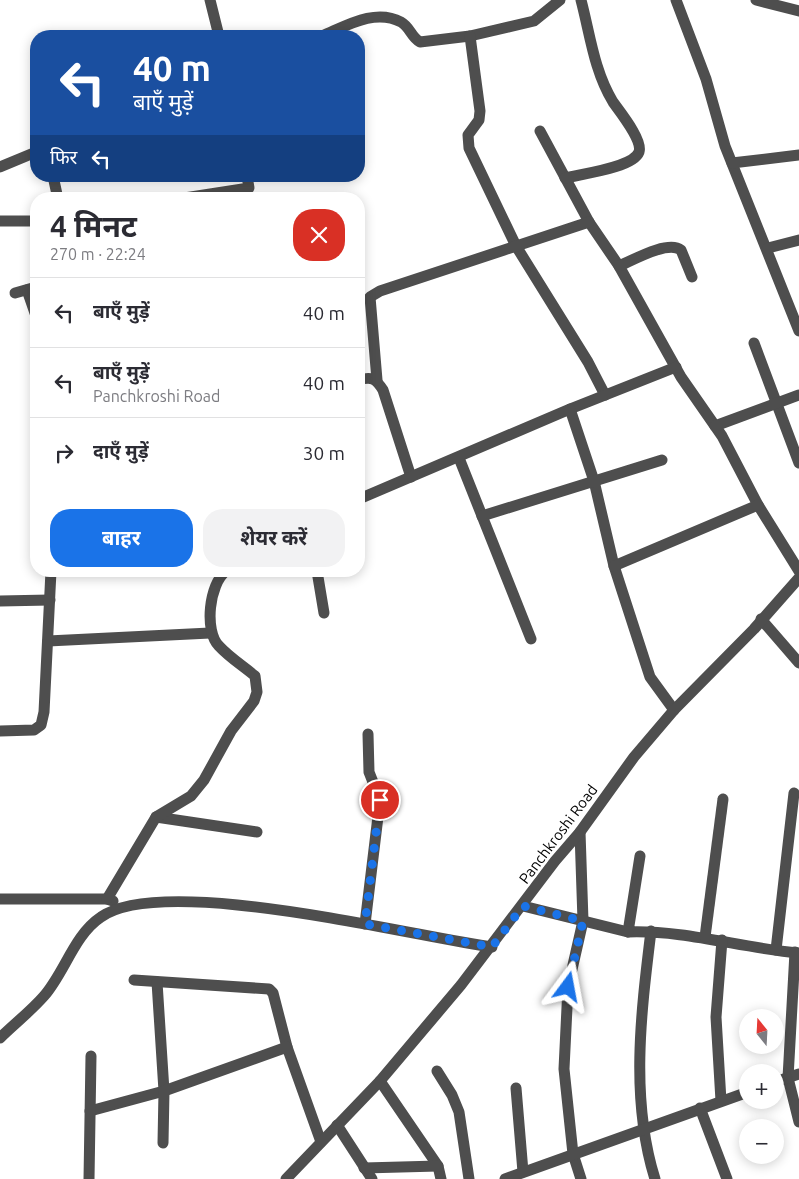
<!DOCTYPE html>
<html lang="hi">
<head>
<meta charset="utf-8">
<style>
	body { margin:0; font-family:Ubuntu,"Noto Sans Devanagari",sans-serif; background:#f2f2f3; color:#2b2b33; height:100vh; display:flex; flex-direction:column; font-size:19px; white-space:nowrap }
	* { box-sizing:border-box; margin:0 }
	p { font-size:16px; color:#7c7c81 }
	.icon { flex:none; width:28px; height:28px; fill:none; stroke:currentColor; stroke-width:2; stroke-linecap:round; stroke-linejoin:round }
	.map { position:relative; flex:1; overflow:hidden }
	.details { position:absolute; left:30px; top:192px; width:335px; height:385px; display:flex; flex-direction:column; background:#fff; border-radius:20px; box-shadow:0 2px 12px #0003 }
	.details>* { flex:none }
	.guide { position:absolute; left:30px; top:30px; width:335px; height:152px; border-radius:20px; box-shadow:0 2px 12px #0003; background:#1a4fa0; color:#fff; overflow:hidden }
	.needle { width:32px; rotate:342deg }
	.tools { position:absolute; left:739px; top:1009px; display:grid; gap:10px }
	.tools a { display:grid; place-items:center; width:45px; height:45px; border-radius:50%; background:#fff; box-shadow:0 2px 12px #0003; font-size:25px }
	.pin { position:absolute; display:grid; place-items:center; width:42px; height:42px; color:#fff; margin:-21px; border:2px solid #fff; border-radius:50%; box-shadow:0 1px 5px #0007 }
	.me { position:absolute; width:55px; margin:-28px; rotate:13deg; stroke-linejoin:round; filter:drop-shadow(0 0 4px #0008) }
	.turn { display:flex; align-items:center; gap:18px; height:105px; padding:0 20px; font-size:22px }
	.turn .icon { width:65px; height:65px; stroke-width:2.5 }
	.turn b { display:block; font-size:35px; line-height:42px }
	.then { display:flex; align-items:center; height:48px; padding:0 20px; background:#0003; gap:10px; font-size:19px }
	.round { display:grid; place-items:center; flex:none; width:52px; height:52px; border-radius:20px; background:#f2f2f3 }
	.overview { display:flex; align-items:center; justify-content:space-between; height:85px; padding:0 20px }
	h1 { font-size:30px; font-weight:700; line-height:38px }
	.action { display:flex; gap:10px; margin-top:auto; padding:10px 20px }
	.action a { flex:1; height:58px; border-radius:20px; background:#1a73e8; color:#fff; font-size:20px; font-weight:700; line-height:58px; text-align:center }
	.action a+a { background:#f2f2f3; color:#2b2b33 }
	ul { padding:0; list-style:none }
	li { display:flex; align-items:center; gap:15px; height:70px; padding:0 20px; border-top:1px solid #e1e1e2 }
	li div { flex:1 }
	li b { display:block; font-size:19px }
	li em { font-style:normal }
	.map>svg:first-child { display:block }
</style>
</head>
<body>
<div class="map">
<svg width="799" height="1179" viewBox="0 0 799 1179">
	<rect width="100%" height="100%" fill="#fff"/>
	<g fill="none" stroke-linecap="round" stroke-linejoin="round">
		<!-- minor -->
		<g stroke="#4e4e4e" stroke-width="11">
			<polyline points="210,0 219,36"/>
			<polyline points="676,0 706,79 725,146 799,331"/>
			<polyline points="756,0 799,11"/>
			<path d="M322,36C346,26 375,8 401,22C410,27 411,37 420,42L470,36L534,21L560,0"/>
			<polyline points="470,36 480,111 479,120 468,135 469,148 516,246 588,362 605,395"/>
			<polyline points="540,131 589,222 619,266 681,377 722,436 758,505 799,571"/>
			<polyline points="732,163 799,155"/>
			<polyline points="0,167 36,152"/>
			<polyline points="53,176 58,199"/>
			<path d="M565,178C581,174 633,168 639,152C643,140 620,112 613,102C594,71 590,34 581,0"/>
			<polyline points="178,199 249,188 247,176"/>
			<polyline points="0,221 36,221"/>
			<polyline points="768,248 799,240"/>
			<path d="M619,266C633,260 668,240 681,250L692,277"/>
			<polyline points="27,290 36,316"/>
			<polyline points="15,293 36,287"/>
			<polyline points="754,343 799,463"/>
			<path d="M359,380C372,376 376,379 383,390L411,477"/>
			<polyline points="377,380 370,297 380,291 589,222"/>
			<polyline points="570,409 676,367"/>
			<polyline points="715,426 799,395"/>
			<polyline points="459,458 531,639"/>
			<polyline points="359,499 570,409 594,481 614,566 650,677 674,710"/>
			<polyline points="482,516 662,460"/>
			<polyline points="614,566 758,505"/>
			<polyline points="317,571 324,613"/>
			<polyline points="0,601 50,600"/>
			<polyline points="761,619 799,663"/>
			<polyline points="48,641 210,633"/>
			<polyline points="0,731 34,730 41,725 44,712 51,571"/>
			<polyline points="156,817 257,832"/>
			<polyline points="580,832 583,921 568,987 564,1069 573,1154 581,1179"/>
			<path d="M640,856L628,932C686,930 741,948 799,953"/>
			<polyline points="0,899 107,899 113,901"/>
			<path d="M107,899L156,817L191,796L204,780L231,731L254,701L257,692L255,676C243,666 229,657 219,646C204,631 209,584 226,571"/>
			<polyline points="523,906 628,932"/>
			<polyline points="365,924 380,800 369,772 368,734"/>
			<path d="M651,931C641,1013 630,1099 655,1179"/>
			<polyline points="705,937 723,799"/>
			<polyline points="776,950 794,793"/>
			<polyline points="795,952 788,1078 799,1122"/>
			<polyline points="134,980 269,989 273,993 287,1047"/>
			<path d="M0,1038C14,1024 31,1011 44,996C65,972 74,935 101,917C163,873 411,936 492,947"/>
			<polyline points="437,1071 452,1095 459,1112 469,1179"/>
			<polyline points="380,1081 438,1166 441,1179"/>
			<polyline points="775,1082 799,1074"/>
			<polyline points="516,1088 523,1172"/>
			<polyline points="721,1101 716,1017 722,940"/>
			<polyline points="700,1108 727,1179"/>
			<polyline points="90,1111 164,1091 157,982"/>
			<polyline points="337,1125 372,1179"/>
			<polyline points="163,1143 164,1091 287,1047 321,1142"/>
			<polyline points="364,1168 438,1166"/>
			<polyline points="89,1179 91,1056"/>
			<polyline points="286,1179 380,1081 461,985 555,861 580,832 634,757 674,710 754,629 799,578"/>
			<polyline points="505,1179 748,1092"/>
		</g>
	</g>
	<g fill="none" stroke-linecap="round" stroke-linejoin="round">
		<!-- route -->
		<polyline stroke="#1a73e8" stroke-width="9" stroke-dasharray="0 16.2" points="380,800 365,924 492,947 523,906 583,921 568,987"/>
	</g>
	<g text-anchor="middle" dominant-baseline="central" stroke-width="5" stroke-linejoin="round" paint-order="stroke">
		<!-- street labels -->
		<g font-size="15" fill="#000" stroke="#fff">
			<text transform="translate(558 834) rotate(-53)">Panchkroshi Road</text>
		</g>
	</g>
</svg>
<div class="tools">
<a><svg class="needle" viewBox="-14 -14 28 28"><path d="M0-13l5 13h-10z" fill="#e53935"/><path d="M0 13l5-13h-10z" fill="#7c7c81"/></svg></a>
<a>+</a>
<a>−</a>
</div>
<div class="pin" style="left:380px;top:800px;background:#d93025"><svg class="icon" aria-label="arrive" viewBox="0 0 24 24"><path d="M6 21V4h12l-3 4 3 4H6"/></svg></div>
<svg class="me" style="left:568px;top:987px" viewBox="-20 -20 40 40"><path d="M0-17L14 15 0 8-14 15z" fill="#1a73e8" stroke="#fff" stroke-width="4"/></svg>
<div class="guide">
<div class="turn"><svg class="icon" aria-label="left" viewBox="0 0 24 24"><path d="M17 20v-9H6M10 6l-5 5 5 5"/></svg><div><b>40 m</b>बाएँ मुड़ें</div></div>
<div class="then">फिर<svg class="icon" aria-label="left" viewBox="0 0 24 24"><path d="M17 20v-9H6M10 6l-5 5 5 5"/></svg></div>
</div>
<section class="details">
<div class="overview"><div><h1>4 मिनट</h1><p>270 m · 22:24</p></div><a class="round" style="background:#d93025;color:#fff"><svg class="icon" aria-label="close" viewBox="0 0 24 24"><path d="M6 6l12 12M18 6L6 18"/></svg></a></div>
<ul>
<li><svg class="icon" aria-label="left" viewBox="0 0 24 24"><path d="M17 20v-9H6M10 6l-5 5 5 5"/></svg><div><b>बाएँ मुड़ें</b></div><em>40 m</em></li>
<li><svg class="icon" aria-label="left" viewBox="0 0 24 24"><path d="M17 20v-9H6M10 6l-5 5 5 5"/></svg><div><b>बाएँ मुड़ें</b><p>Panchkroshi Road</p></div><em>40 m</em></li>
<li><svg class="icon" aria-label="right" viewBox="0 0 24 24"><path d="M7 20v-9h11M14 6l5 5-5 5"/></svg><div><b>दाएँ मुड़ें</b></div><em>30 m</em></li>
</ul>
<div class="action"><a>बाहर</a><a>शेयर करें</a></div>
</section>
</div>
</body>
</html>
